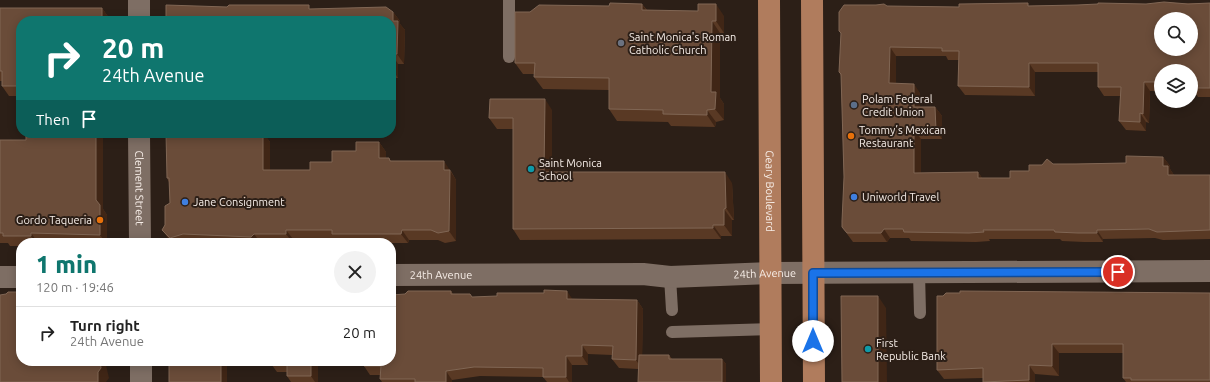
<!DOCTYPE html>
<html lang="en">
<head>
<meta charset="utf-8">
<style>
	body { margin:0; font-family:Ubuntu,sans-serif; background:#f2f2f2; color:#222; height:100vh; display:flex; flex-direction:column; font-size:15px; white-space:nowrap }
	* { box-sizing:border-box; margin:0 }
	p { font-size:13px; color:#767676 }
	.icon { flex:none; width:22px; height:22px; fill:none; stroke:currentColor; stroke-width:2; stroke-linecap:round; stroke-linejoin:round }
	.map { position:relative; flex:1; overflow:hidden }
	.details { position:absolute; left:16px; top:238px; width:380px; height:128px; display:flex; flex-direction:column; background:#fff; border-radius:16px; box-shadow:0 2px 10px #0003 }
	.details>* { flex:none }
	.top-card { position:absolute; left:16px; top:16px; width:380px; height:122px; border-radius:16px; box-shadow:0 2px 10px #0003; background:#0f766e; color:#fff; overflow:hidden }
	.tools { position:absolute; left:1154px; top:12px; display:grid; gap:8px }
	.tools a { display:grid; place-items:center; width:44px; height:44px; border-radius:50%; background:#fff; box-shadow:0 2px 10px #0003; font-size:20px }
	.pin { position:absolute; display:grid; place-items:center; width:34px; height:34px; color:#fff; margin:-17px; border:2px solid #fff; border-radius:50%; box-shadow:0 1px 4px #0007 }
	.me { position:absolute; width:44px; margin:-22px; rotate:0deg; stroke-linejoin:round; filter:drop-shadow(0 0 3px #0008) }
	.turn { display:flex; align-items:center; gap:14px; height:84px; padding:0 20px; font-size:18px }
	.turn .icon { width:52px; height:52px; stroke-width:2.5 }
	.turn b { display:block; font-size:28px; line-height:34px }
	.then { display:flex; align-items:center; height:38px; padding:0 20px; background:#0003; gap:8px; font-size:15px }
	.round { display:grid; place-items:center; flex:none; width:42px; height:42px; border-radius:21px; background:#f2f2f2 }
	.headline { display:flex; align-items:center; justify-content:space-between; height:68px; padding:0 20px }
	h1 { font-size:24px; font-weight:800; line-height:30px; color:#0f766e }
	ul { padding:0; list-style:none }
	li { display:flex; align-items:center; gap:12px; height:52px; padding:0 20px; border-top:1px solid #e0e0e0 }
	li div { flex:1 }
	li b { display:block; font-size:15px }
	li em { font-style:normal }
	.map>svg:first-child { display:block }
</style>
</head>
<body>
<div class="map">
<svg width="1210" height="382" viewBox="0 0 1210 382">
	<rect width="100%" height="100%" fill="#2c1f17"/>
	<g fill="none" stroke-linecap="round" stroke-linejoin="round">
		<!-- service -->
		<g stroke="#7e6e64" stroke-width="12">
			<polyline points="509,0 509,57"/>
			<polyline points="919,273 920,313"/>
			<polyline points="670,277 672,310"/>
			<polyline points="672,332 771,329"/>
		</g>
		<!-- minor -->
		<g stroke="#7e6e64" stroke-width="22">
			<polyline points="139,21 139,0"/>
			<path id="s1" d="M139,133L140,243"/>
			<path id="s2" d="M391,275L643,274L670,277L770,273L1210,271"/>
			<polyline points="0,277 21,277"/>
			<polyline points="141,361 141,382"/>
		</g>
		<!-- primary -->
		<g stroke="#b07c5d" stroke-width="22">
			<path id="s3" d="M769,0L771,382"/>
			<polyline points="812,0 814,382"/>
		</g>
	</g>
	<!-- wall -->
	<g fill="#593924">
		<polygon points="1210,3 1210,97 1198,97 1194,91 1191,91 1191,71 1161,71 1161,91 1150,91 1149,123 1146,122 1146,131 1126,130 1119,121 1120,96 1104,96 1098,87 1098,72 1035,72 1035,96 965,95 958,86 959,60 948,60 946,56 896,56 896,83 920,93 920,107 935,107 942,116 942,139 921,139 921,173 978,172 982,178 1010,178 1029,171 1053,164 1126,163 1163,157 1170,166 1170,169 1174,175 1210,175 1210,239 1163,240 1155,238 1103,239 1103,242 1084,242 1062,241 1060,239 989,239 990,241 976,242 911,241 909,238 890,238 887,242 853,242 842,227 844,177 841,76 839,72 841,34 839,31 887,6 959,7"/>
		<polygon points="642,4 647,10 724,16 724,33 720,33 720,98 724,104 724,120 716,122 715,127 671,126 668,122 617,121 609,109 609,90 543,89 534,77 535,74 523,74 515,63 530,12"/>
		<polygon points="227,7 312,9 393,12 400,21 400,24 405,30 404,64 398,64 398,78 391,78 391,21"/>
		<polygon points="0,8 102,8 109,18 21,21 21,96 9,96 2,86 2,81 0,81"/>
		<polygon points="552,110 552,172 732,183 734,220 732,220 732,236 721,236 721,239 520,240 513,229 513,129 497,129 489,118"/>
		<polygon points="263,133 270,142 270,170 310,170 332,162 356,151 379,142 386,152 386,158 389,158 391,161 451,171 456,180 456,241 445,243 438,240 409,240 408,243 339,243 336,239 293,239 293,243 172,243 162,230 165,225 170,203 169,182 167,178"/>
		<polygon points="0,140 26,140 103,189 103,209 107,215 107,243 21,243 21,246 10,246 8,243 0,243"/>
		<polygon points="451,291 453,294 472,297 637,300 643,309 642,355 669,355 672,359 722,359 726,364 726,382 638,382 638,369 619,368 612,359 612,355 588,354 588,365 572,365 572,382 547,382 543,377 480,376 452,380 452,382 382,382 380,379 380,375 370,375 364,366 405,294"/>
		<polygon points="1210,293 1210,382 1126,382 1123,378 1123,353 1059,353 1059,376 1035,374 1035,382 984,382 983,378 944,379 937,370"/>
		<polygon points="269,361 336,361 336,362 318,362 318,382 291,382 287,376 287,372 277,372"/>
	</g>
	<!-- shaded-wall -->
	<g fill="#402616">
		<polygon points="642,4 650,16 642,10"/>
		<polygon points="716,4 724,16 724,33 716,21"/>
		<polygon points="102,8 109,18 109,21 102,21"/>
		<polygon points="393,12 400,21 400,24 405,30 404,64 397,54 393,21"/>
		<polygon points="712,21 720,33 720,98 724,104 724,120 715,109 711,92"/>
		<polygon points="890,47 896,56 896,92 889,83"/>
		<polygon points="392,54 398,64 398,78 392,69"/>
		<polygon points="1029,63 1035,72 1035,96 1029,87"/>
		<polygon points="1144,82 1150,91 1149,123 1143,114"/>
		<polygon points="914,84 920,93 920,116 914,107"/>
		<polygon points="545,99 552,110 552,183 544,172"/>
		<polygon points="935,107 942,116 942,139 936,130"/>
		<polygon points="707,110 716,122 715,127 707,115"/>
		<polygon points="1140,113 1146,122 1146,131 1140,122"/>
		<polygon points="914,130 921,139 921,182 914,173"/>
		<polygon points="96,133 103,133 103,209 107,215 107,243 106,243 100,235 96,200"/>
		<polygon points="263,133 270,142 270,179 263,170"/>
		<polygon points="379,142 386,152 386,167 379,158"/>
		<polygon points="1163,157 1170,166 1170,169 1174,175 1168,175 1163,166"/>
		<polygon points="444,161 456,180 456,241 449,231"/>
		<polygon points="725,172 732,183 734,220 726,208"/>
		<polygon points="978,172 984,181 978,178"/>
		<polygon points="724,209 732,220 732,236 724,225"/>
		<polygon points="713,225 721,236 721,239 713,228"/>
		<polygon points="884,229 890,238 887,242 881,233"/>
		<polygon points="286,230 293,239 293,243 286,234"/>
		<polygon points="402,230 409,240 408,243 401,234"/>
		<polygon points="1097,230 1103,239 1103,242 1097,233"/>
		<polygon points="31,233 38,243 36,243 31,236"/>
		<polygon points="254,234 261,243 256,243 251,237"/>
		<polygon points="567,291 573,300 567,299"/>
		<polygon points="878,296 886,308 887,382 878,382"/>
		<polygon points="637,300 643,309 642,369 636,360"/>
		<polygon points="1052,344 1059,353 1059,376 1052,366"/>
		<polygon points="582,345 588,354 588,365 582,356"/>
		<polygon points="566,356 572,365 572,382 569,382 566,377"/>
		<polygon points="722,359 726,364 726,382 722,382"/>
		<polygon points="100,361 105,361 109,378 106,382 98,382 98,372"/>
		<rect x="221" y="361" width="6" height="21"/>
		<polygon points="311,361 317,361 318,362 318,382 315,382 311,376"/>
		<polygon points="1029,365 1035,374 1035,382 1030,382 1029,380"/>
		<polygon points="446,371 452,380 452,382 446,382"/>
	</g>
	<!-- building -->
	<g fill="#6a4c39" stroke="#806654" fill-rule="evenodd">
		<path d="M1164,2L1188,4L1210,3V88H1191V71H1161V82H1144L1143,114L1140,113V122L1119,121L1121,87H1098V63H1029V87L958,86L959,51H942V48L890,47L889,83L914,84V107H935L936,130H914V173L978,172V178H1010V171H1029V165H1042L1047,159L1053,164H1076L1126,163V156L1163,157V166H1168V175H1210V230L1157,232L1149,229L1097,230V233H1078L1055,232L1054,230H983L984,232L969,233L904,232L903,229H884L881,233H847L842,227V221L844,177L841,74L839,72L841,33L839,31V12L844,5H876L884,4L887,6L959,7V4L1028,3V6L1077,5L1098,4V3L1146,4ZM1161,19H1191V49H1161Z"/>
		<polygon points="610,3 642,4 642,10 698,11 698,4 716,4 716,21 712,21 711,92 716,92 715,109 707,110 707,115 663,114 663,110 609,109 609,78 534,77 535,63 515,63 515,12 530,12 539,5 609,6"/>
		<polygon points="166,5 227,7 229,5 309,5 309,9 386,7 393,12 393,21 398,21 397,54 392,54 392,69 391,69 391,21 166,21"/>
		<polygon points="0,8 102,8 102,21 21,21 21,86 2,86 2,71 0,71"/>
		<polygon points="490,99 545,99 544,172 725,172 726,208 724,209 724,225 713,225 713,228 513,229 513,118 489,118"/>
		<polygon points="26,133 96,133 96,200 100,205 100,235 31,233 31,236 3,236 3,233 0,233 0,140 26,140"/>
		<polygon points="166,133 263,133 263,170 310,170 310,162 332,162 332,151 356,151 356,142 379,142 379,158 389,158 390,161 444,161 444,170 450,170 449,231 438,233 431,230 402,230 401,234 332,234 332,230 286,230 286,234 254,234 251,237 183,234 170,238 162,230 165,225 165,206 170,203 169,178 167,178"/>
		<polygon points="544,290 567,291 567,299 637,300 636,360 612,359 613,346 582,345 582,356 566,356 566,377 543,377 543,368 474,367 446,371 446,382 415,382 415,379 380,379 381,366 364,366 364,361 391,361 391,295 405,294 408,291 451,291 451,294 470,294 472,297 497,296 497,293 544,293"/>
		<polygon points="960,291 1210,293 1210,380 1131,380 1131,378 1123,378 1123,344 1052,344 1052,366 1029,365 1029,380 983,382 983,368 937,370 937,296 943,296 946,293 960,293"/>
		<polygon points="8,292 21,292 21,361 100,361 101,368 98,372 98,382 0,382 0,295 6,294"/>
		<polygon points="841,296 878,296 878,382 842,382"/>
		<polygon points="639,355 669,355 669,359 722,359 722,382 638,382"/>
		<rect x="169" y="361" width="52" height="21"/>
		<polygon points="270,361 311,361 311,376 287,376 287,363 270,363"/>
	</g>
	<g fill="none" stroke-linecap="round" stroke-linejoin="round">
		<defs>
			<polyline id="route" points="813,341 813,273 1118,272"/>
		</defs>
		<!-- route casing -->
		<use href="#route" stroke="#114b97" stroke-width="10"/>
		<!-- route -->
		<use href="#route" stroke="#1a73e8" stroke-width="7"/>
	</g>
	<!-- markers -->
	<circle fill="#6b7280" stroke="#2c1f17" stroke-width="1.5" cx="621" cy="43" r="4"/>
	<circle fill="#5c6f8a" stroke="#2c1f17" stroke-width="1.5" cx="854" cy="105" r="4"/>
	<g fill="#e8710a" stroke="#2c1f17" stroke-width="1.5">
		<circle cx="851" cy="136" r="4"/>
		<circle cx="100" cy="220" r="4"/>
	</g>
	<g fill="#0f9aa8" stroke="#2c1f17" stroke-width="1.5">
		<circle cx="531" cy="169" r="4"/>
		<circle cx="868" cy="349" r="4"/>
	</g>
	<g fill="#3f7fe0" stroke="#2c1f17" stroke-width="1.5">
		<circle cx="854" cy="197" r="4"/>
		<circle cx="185" cy="202" r="4"/>
	</g>
	<g text-anchor="middle" dominant-baseline="central" stroke-width="4" stroke-linejoin="round" paint-order="stroke">
		<!-- poi labels -->
		<g font-size="11" fill="#f7eee8" stroke="#2c1f17" text-anchor="start">
			<text x="629" y="37">Saint Monica's Roman<tspan x="629" dy="13">Catholic Church</tspan></text>
			<text x="862" y="99">Polam Federal<tspan x="862" dy="13">Credit Union</tspan></text>
			<text x="859" y="130">Tommy’s Mexican<tspan x="859" dy="13">Restaurant</tspan></text>
			<text x="539" y="163">Saint Monica<tspan x="539" dy="13">School</tspan></text>
			<text x="862" y="197">Uniworld Travel</text>
			<text x="193" y="202">Jane Consignment</text>
			<text x="92" y="220" text-anchor="end">Gordo Taqueria</text>
			<text x="876" y="343">First<tspan x="876" dy="13">Republic Bank</tspan></text>
		</g>
		<!-- street labels -->
		<g font-size="11" fill="#f7eee8" stroke="#2c1f17">
			<text stroke="none"><textPath href="#s1" startOffset="55">Clement Street</textPath></text>
			<text stroke="none"><textPath href="#s3" startOffset="191">Geary Boulevard</textPath></text>
			<text stroke="none"><textPath href="#s2" startOffset="374">24th Avenue</textPath></text>
			<text stroke="none"><textPath href="#s2" startOffset="50">24th Avenue</textPath></text>
		</g>
	</g>
</svg>
<div class="tools">
<a><svg class="icon" aria-label="search" viewBox="0 0 24 24"><circle cx="10" cy="10" r="6"/><path d="M15 15l6 6"/></svg></a>
<a><svg class="icon" aria-label="layers" viewBox="0 0 24 24"><path d="M12 4l9 5-9 5-9-5zM3 14l9 5 9-5"/></svg></a>
</div>
<div class="pin" style="left:1118px;top:272px;background:#d93025"><svg class="icon" aria-label="arrive" viewBox="0 0 24 24"><path d="M6 21V4h12l-3 4 3 4H6"/></svg></div>
<svg class="me" style="left:813px;top:341px" viewBox="-20 -20 40 40"><circle r="19" fill="#fff"/><path d="M0-13L10 11 0 6-10 11z" fill="#1a73e8"/></svg>
<div class="top-card">
<div class="turn"><svg class="icon" aria-label="right" viewBox="0 0 24 24"><path d="M7 20v-9h11M14 6l5 5-5 5"/></svg><div><b>20 m</b>24th Avenue</div></div>
<div class="then">Then<svg class="icon" aria-label="arrive" viewBox="0 0 24 24"><path d="M6 21V4h12l-3 4 3 4H6"/></svg></div>
</div>
<section class="details">
<div class="headline"><div><h1>1 min</h1><p>120 m · 19:46</p></div><a class="round"><svg class="icon" aria-label="close" viewBox="0 0 24 24"><path d="M6 6l12 12M18 6L6 18"/></svg></a></div>
<ul>
<li><svg class="icon" aria-label="right" viewBox="0 0 24 24"><path d="M7 20v-9h11M14 6l5 5-5 5"/></svg><div><b>Turn right</b><p>24th Avenue</p></div><em>20 m</em></li>
</ul>
</section>
</div>
</body>
</html>
